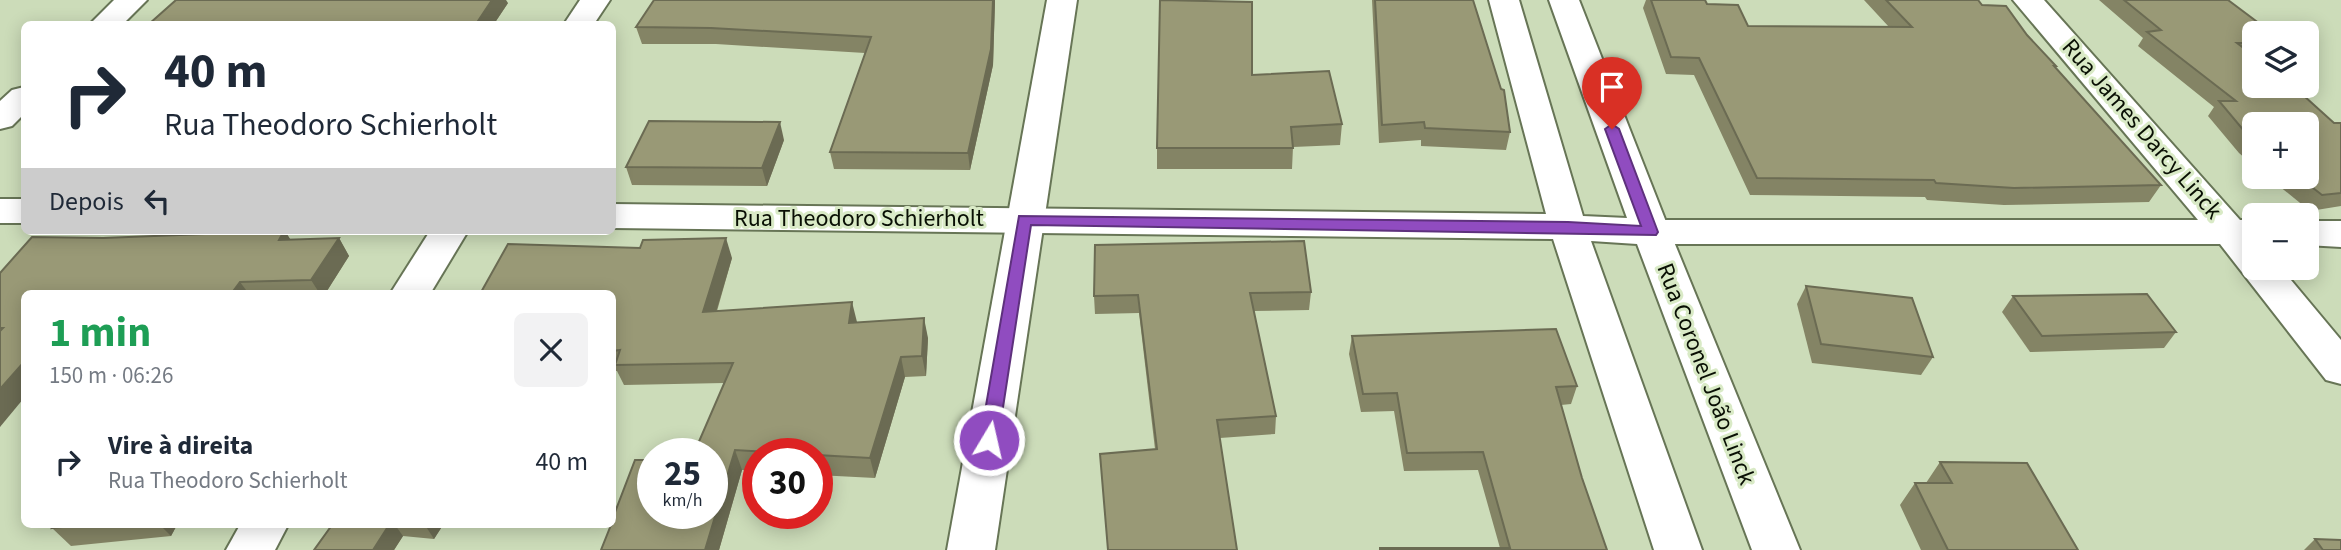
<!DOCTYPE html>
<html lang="pt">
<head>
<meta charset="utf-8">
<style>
	body { margin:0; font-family:"Source Sans 3",sans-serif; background:#f2f2f3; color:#1f2937; height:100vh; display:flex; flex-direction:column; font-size:26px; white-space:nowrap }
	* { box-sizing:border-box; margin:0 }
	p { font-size:23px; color:#747a83 }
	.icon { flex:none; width:38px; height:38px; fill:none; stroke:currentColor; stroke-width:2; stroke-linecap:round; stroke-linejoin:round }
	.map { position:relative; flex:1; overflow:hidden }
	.side { position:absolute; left:21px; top:290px; width:595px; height:238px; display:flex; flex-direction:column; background:#fff; border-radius:10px; box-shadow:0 4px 18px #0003 }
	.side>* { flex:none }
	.banner { position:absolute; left:21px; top:21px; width:595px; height:214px; border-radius:10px; box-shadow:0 4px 18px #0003; background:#fff; color:#1f2937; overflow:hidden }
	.controls { position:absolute; left:2242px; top:21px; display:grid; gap:14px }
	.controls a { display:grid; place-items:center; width:77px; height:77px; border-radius:10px; background:#fff; box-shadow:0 4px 18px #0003; font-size:35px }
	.speed { position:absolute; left:637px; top:438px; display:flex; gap:14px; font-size:35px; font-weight:700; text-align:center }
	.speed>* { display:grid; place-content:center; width:91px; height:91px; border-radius:50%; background:#fff; box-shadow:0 4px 18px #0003; line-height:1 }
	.speed small { font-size:18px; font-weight:400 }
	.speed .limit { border:10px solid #d22; background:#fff; color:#111 }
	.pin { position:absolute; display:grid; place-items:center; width:60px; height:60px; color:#fff; margin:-72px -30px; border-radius:50% 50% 50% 0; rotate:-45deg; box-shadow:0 0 7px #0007 }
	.pin .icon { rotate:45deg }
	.me { position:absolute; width:77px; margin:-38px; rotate:9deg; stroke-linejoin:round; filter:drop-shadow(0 0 5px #0008) }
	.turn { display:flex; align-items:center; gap:24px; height:147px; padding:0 28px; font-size:32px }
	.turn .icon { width:91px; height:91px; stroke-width:2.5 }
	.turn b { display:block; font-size:49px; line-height:60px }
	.then { display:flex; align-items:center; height:66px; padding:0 28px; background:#0003; gap:14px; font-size:26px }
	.round { display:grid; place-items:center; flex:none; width:74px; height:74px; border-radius:10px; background:#f2f2f3 }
	.headline { display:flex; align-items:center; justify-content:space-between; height:119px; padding:0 28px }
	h1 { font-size:42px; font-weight:700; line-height:52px; color:#1e9e55 }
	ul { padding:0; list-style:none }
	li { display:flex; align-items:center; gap:21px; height:105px; padding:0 28px }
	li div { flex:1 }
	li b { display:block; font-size:26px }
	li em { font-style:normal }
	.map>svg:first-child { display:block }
</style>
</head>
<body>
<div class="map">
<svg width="2341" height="550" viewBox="0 0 2341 550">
	<rect width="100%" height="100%" fill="#ccdcb9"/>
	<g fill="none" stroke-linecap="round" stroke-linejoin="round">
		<defs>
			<g id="street">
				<polygon points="114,0 147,0 123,24 90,24"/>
				<polygon points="580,0 610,0 594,24 564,24"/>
				<polygon points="1047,0 1077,0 995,550 947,550"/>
				<polygon points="2013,0 2044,0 2240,220 2254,220 2254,268 2281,268 2341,340 2341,384 2326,380 2220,244 1651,244 1638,241 1632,232 1638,223 1651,220 2198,220"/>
				<polygon points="24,87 24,114 12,126 0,129 0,101 12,90"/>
				<polygon points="2306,221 2341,221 2341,247 2306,245"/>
				<polygon points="430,231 468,231 430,294 390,294"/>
				<polygon points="240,525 288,525 275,550 226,550"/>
			</g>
			<g id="secondary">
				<polygon points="1489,0 1519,0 1583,216 1627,218 1549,0 1579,0 1670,232 1800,550 1752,550 1637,244 1591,241 1702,550 1654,550 1553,239 612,228 612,204 1546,214"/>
				<rect x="0" y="199" width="24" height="24"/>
			</g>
		</defs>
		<!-- street casing -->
		<use href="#street" stroke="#677556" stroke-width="4"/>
		<!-- secondary casing -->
		<use href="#secondary" stroke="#677556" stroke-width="4"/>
		<!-- street -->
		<use href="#street" fill="#fff" fill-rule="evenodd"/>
		<!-- secondary -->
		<use href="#secondary" fill="#fff" fill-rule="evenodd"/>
	</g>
	<!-- wall -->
	<g fill="#848465">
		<polygon points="654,0 995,0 993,65 970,170 834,169 830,152 865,53 716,44 642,44 636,27"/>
		<polygon points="1372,0 1473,0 1510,132 1506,150 1421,146 1421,140 1379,143"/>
		<polygon points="1646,0 1705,0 1707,4 1748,26 1889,27 1864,0 1978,0 1982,5 2027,35 2056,66 2055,68 2161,185 2149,202 2004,205 1927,200 1925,197 1750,195 1694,75 1666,74 1643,8"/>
		<polygon points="2099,0 2228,0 2254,33 2254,86 2334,123 2341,123 2341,206 2310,211 2268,177 2306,177 2254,124 2254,166 2239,153 2208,116 2214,107 2138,46 2143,38"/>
		<polygon points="508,3 494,24 149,24"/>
		<polygon points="1252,75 1342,124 1340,145 1293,147 1292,169 1157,169 1157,148"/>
		<polygon points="784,140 767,186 632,185 626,167"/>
		<polygon points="285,231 290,240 339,238 349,256 325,294 24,294 0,427 0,273 103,238"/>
		<polygon points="732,258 717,311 857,322 928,338 926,376 905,377 875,478 817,475 817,453 758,453 758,471 742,470 719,550 601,550 712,513 724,383 624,385 617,371 612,371 612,294"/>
		<polygon points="1806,286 1933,357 1921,375 1812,363 1797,304"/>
		<polygon points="1311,292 1309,310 1253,311 1276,416 1275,434 1220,438 1155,449 1139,313 1095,314 1094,296"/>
		<polygon points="2013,296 2176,332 2164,348 2030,352 2002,312"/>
		<polygon points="1352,336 1577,386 1571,404 1561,405 1582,478 1607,550 1379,550 1380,548 1500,548 1478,470 1404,471 1394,411 1361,412 1349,354"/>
		<polygon points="1940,462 2078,550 1921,550 1900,505 1915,483 1926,483"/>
		<polygon points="54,525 177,525 171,536 71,546 52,528"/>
		<polygon points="332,525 443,525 434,539 403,536 394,550 314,550"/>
		<polygon points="2315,539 2341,550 2304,550"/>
	</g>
	<!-- shaded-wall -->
	<g fill="#6b6b53">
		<polygon points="492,0 506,0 508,3 494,24 476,24"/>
		<polygon points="993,0 995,0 995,3 993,65 970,170 968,153"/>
		<polygon points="780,122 784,140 767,186 762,168"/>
		<polygon points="285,231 296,248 279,240"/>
		<polygon points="339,238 349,256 325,294 320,294 311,280"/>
		<polygon points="726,238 732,258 710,332 703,312"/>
		<polygon points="240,282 249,294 231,294"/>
		<polygon points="852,302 857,322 849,323"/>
		<polygon points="924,318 928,338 926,376 922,356"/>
		<polygon points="901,357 905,377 875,478 870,458"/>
		<polygon points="24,362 24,398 0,427 0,389"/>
		<polygon points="735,450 742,470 719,550 705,550"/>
		<polygon points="160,525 177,525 171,536"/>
		<polygon points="389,525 395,525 403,536 394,550 373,550"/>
		<polygon points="425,525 443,525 434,539"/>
	</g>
	<!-- building -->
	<g fill="#999976" stroke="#6b6b53" stroke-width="2">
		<polygon points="176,0 492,0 476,24 277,23 276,24 149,24"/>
		<polygon points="654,0 993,0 991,49 968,153 830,152 871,37 711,28 636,27"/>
		<polygon points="1160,0 1252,2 1252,75 1329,71 1342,124 1291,127 1293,148 1157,148"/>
		<polygon points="1375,0 1473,0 1501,89 1504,90 1510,132 1425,128 1424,122 1382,125"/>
		<polygon points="1651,0 1705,0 1707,4 1738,5 1748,26 1912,27 1886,0 1978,0 1982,5 2006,6 2027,35 2056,66 2054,66 2161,185 2014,188 1936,183 1934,180 1757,178 1699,58 1671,57"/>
		<polygon points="2124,0 2228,0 2272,33 2254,33 2254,43 2237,43 2254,56 2254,86 2293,86 2334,123 2341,123 2341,193 2322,195 2299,177 2306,177 2306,124 2254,124 2254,141 2250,138 2219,101 2236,101 2147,32 2161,30"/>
		<polygon points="649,121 780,122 762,168 626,167"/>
		<polygon points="284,231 279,240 339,238 311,280 240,282 231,294 24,294 24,362 0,389 0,331 3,328 0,328 0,273 32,237 103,238"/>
		<polygon points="726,238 703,312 852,302 849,323 924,318 922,356 901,357 870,458 817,455 817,453 784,453 735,450 705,550 601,550 611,525 612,525 612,520 635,460 653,460 653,513 712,513 712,453 694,453 733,363 615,365 620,350 612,351 612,294 480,294 508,244 640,248 643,240"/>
		<polygon points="1304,241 1311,292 1250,293 1276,416 1217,420 1237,550 1108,550 1100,454 1157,449 1138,295 1094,296 1095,245"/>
		<polygon points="1806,286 1912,298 1933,357 1821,344"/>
		<polygon points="2147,294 2176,332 2042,336 2013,296"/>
		<polygon points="1556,329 1577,386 1556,387 1582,478 1607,550 1380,550 1380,548 1510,548 1483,452 1407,453 1397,393 1363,394 1352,336"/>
		<polygon points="1940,462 2027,463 2078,550 1948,550 1915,483 1952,483"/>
		<polygon points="54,525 84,525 52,528"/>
		<polygon points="332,525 389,525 373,550 314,550"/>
		<polygon points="2315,539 2341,540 2341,550 2323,550"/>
	</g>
	<!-- route -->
	<polygon fill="#904cc0" stroke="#5e317d" stroke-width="2" points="1612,124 1619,129 1658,232 1656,235 1031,225 998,440 995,445 982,445 980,440 1019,216 1568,222 1641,226 1605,129"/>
	<g text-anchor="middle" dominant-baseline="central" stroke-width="6" stroke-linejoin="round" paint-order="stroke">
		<!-- street labels -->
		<g font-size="24" fill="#090f04" stroke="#d9eac6">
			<text transform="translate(2142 129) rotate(49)">Rua James Darcy Linck</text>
			<text x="859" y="218">Rua Theodoro Schierholt</text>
			<text transform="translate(1706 374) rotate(69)">Rua Coronel João Linck</text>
		</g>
	</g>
</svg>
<div class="controls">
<a><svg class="icon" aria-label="layers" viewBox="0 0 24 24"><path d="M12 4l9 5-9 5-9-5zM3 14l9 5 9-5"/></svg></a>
<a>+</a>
<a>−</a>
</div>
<div class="speed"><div>25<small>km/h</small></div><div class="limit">30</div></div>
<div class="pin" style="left:1612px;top:129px;background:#d93025"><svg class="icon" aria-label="arrive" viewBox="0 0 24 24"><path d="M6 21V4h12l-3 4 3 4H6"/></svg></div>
<svg class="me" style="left:989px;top:440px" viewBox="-20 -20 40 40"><circle r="17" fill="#904cc0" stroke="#fff" stroke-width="3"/><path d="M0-11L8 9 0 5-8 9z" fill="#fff"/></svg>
<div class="banner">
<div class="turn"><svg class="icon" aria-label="right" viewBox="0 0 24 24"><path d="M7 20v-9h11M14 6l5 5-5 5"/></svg><div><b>40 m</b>Rua Theodoro Schierholt</div></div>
<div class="then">Depois<svg class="icon" aria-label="left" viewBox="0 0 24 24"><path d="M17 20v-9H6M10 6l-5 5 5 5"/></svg></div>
</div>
<section class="side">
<div class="headline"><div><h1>1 min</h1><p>150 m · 06:26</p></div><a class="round"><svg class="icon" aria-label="close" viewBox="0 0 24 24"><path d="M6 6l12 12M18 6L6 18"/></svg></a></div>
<ul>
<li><svg class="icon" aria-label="right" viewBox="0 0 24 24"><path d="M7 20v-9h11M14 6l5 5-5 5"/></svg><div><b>Vire à direita</b><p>Rua Theodoro Schierholt</p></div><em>40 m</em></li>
</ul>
</section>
</div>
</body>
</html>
